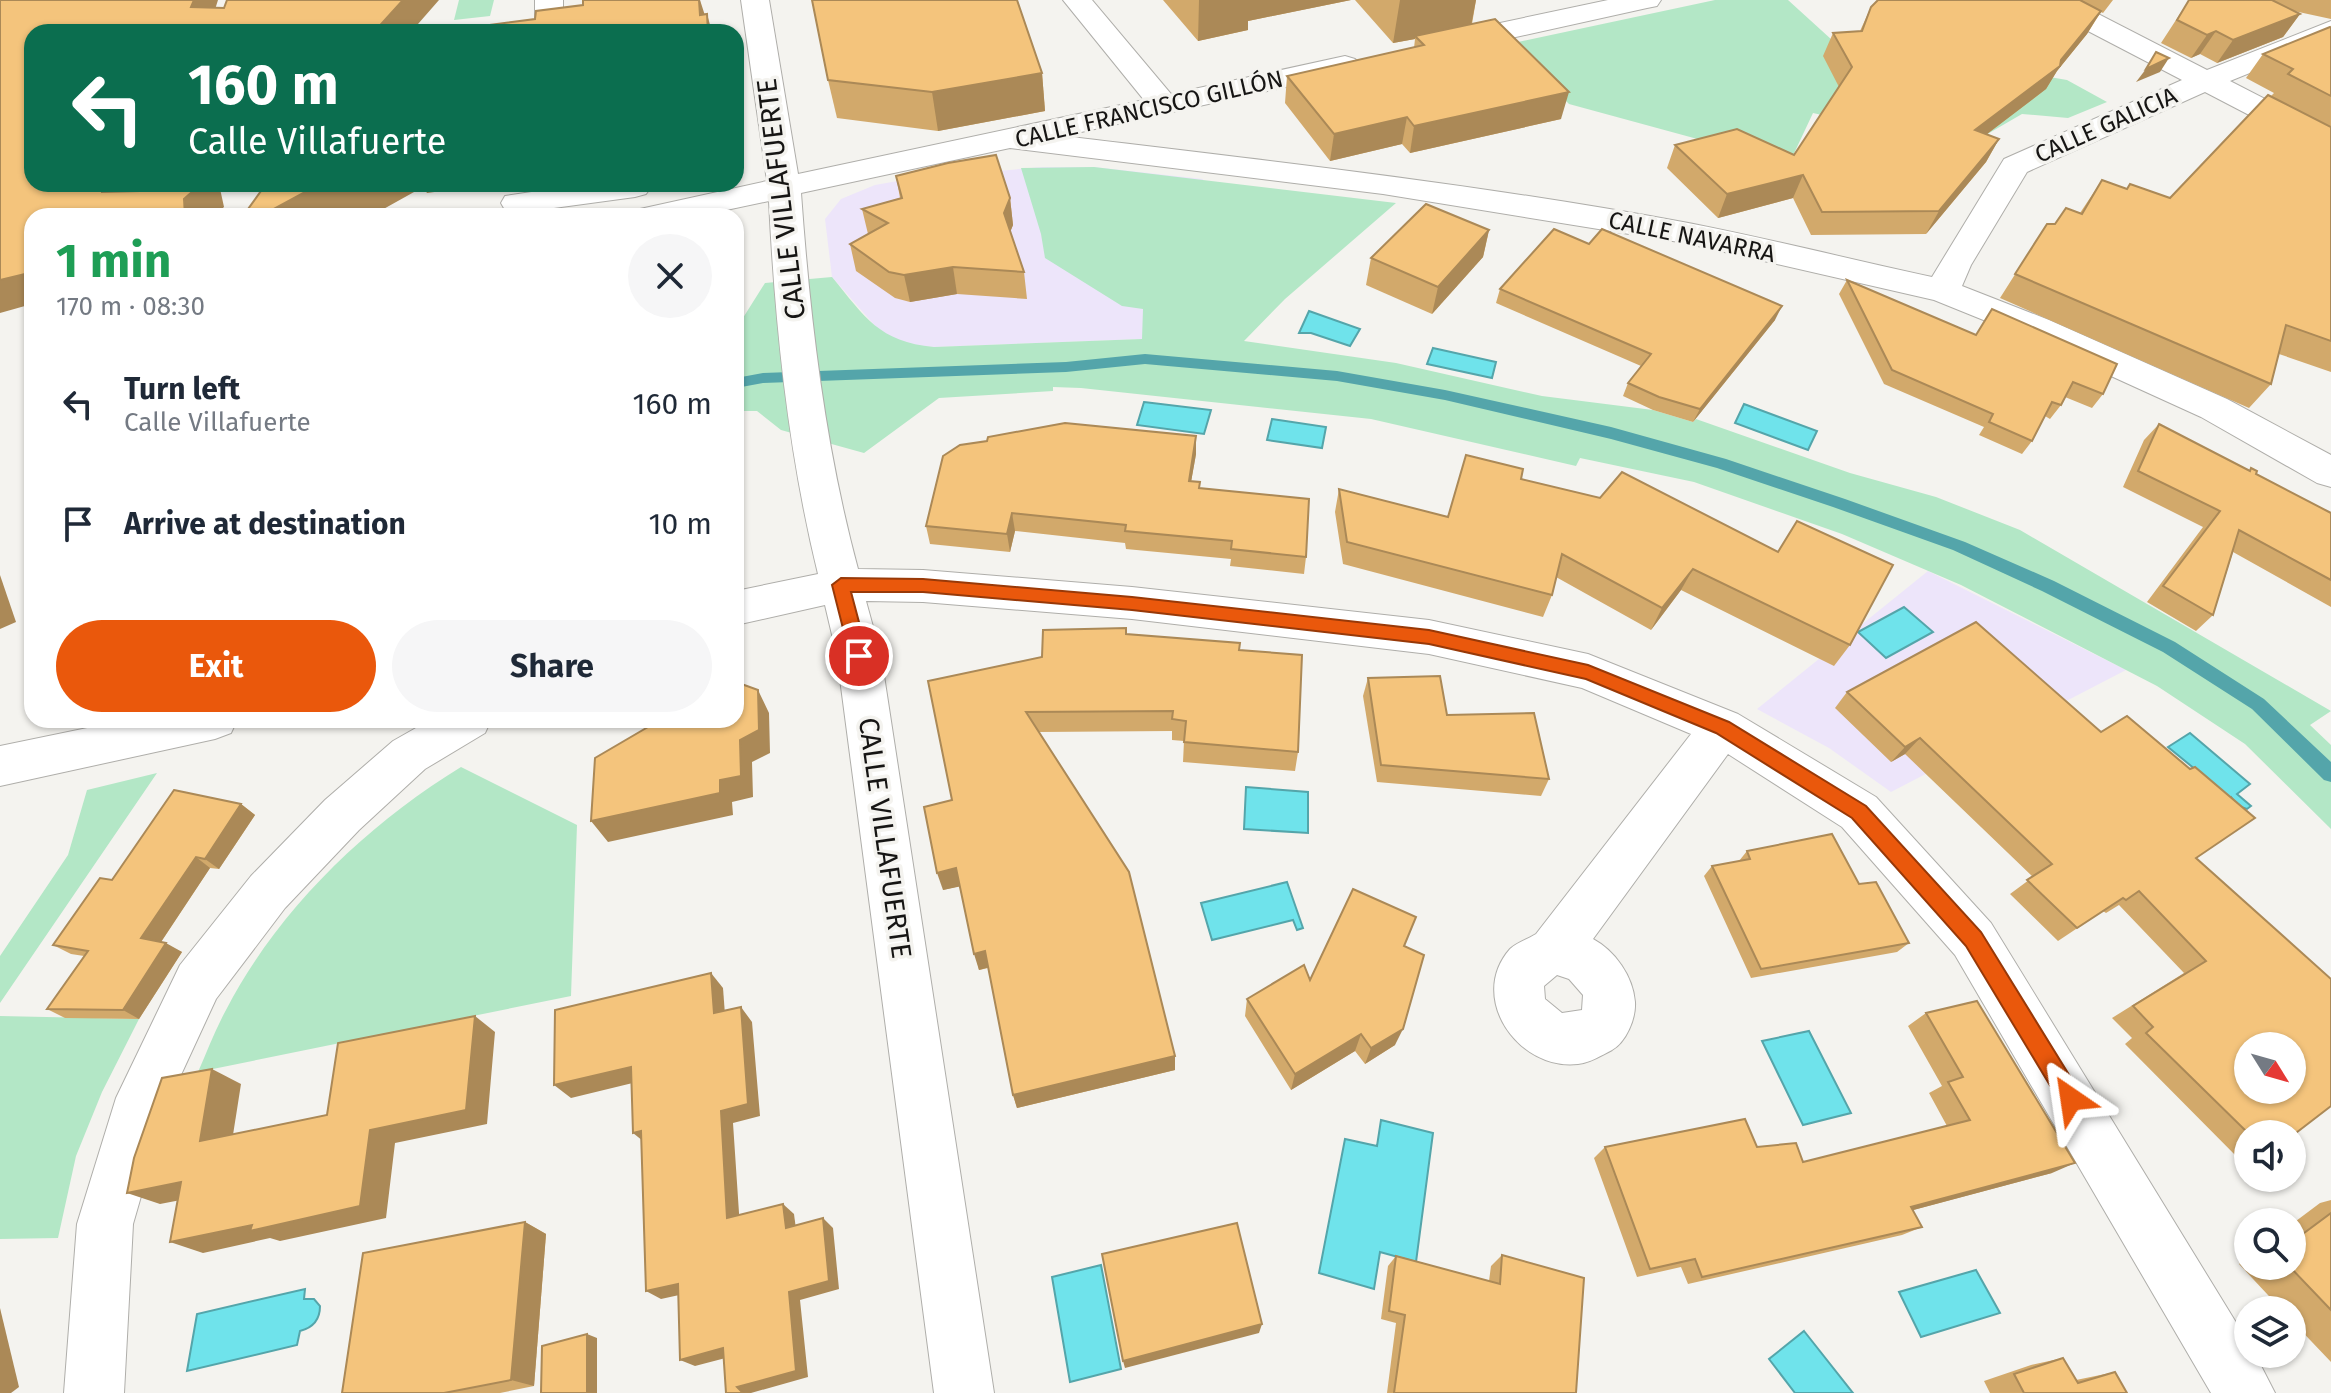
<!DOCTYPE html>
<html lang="en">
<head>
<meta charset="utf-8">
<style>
	body { margin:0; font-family:"Fira Sans",sans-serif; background:#f6f6f7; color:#1f2937; height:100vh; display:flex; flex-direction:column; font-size:30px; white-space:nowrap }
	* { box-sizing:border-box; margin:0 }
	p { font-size:26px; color:#747a83 }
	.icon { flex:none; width:44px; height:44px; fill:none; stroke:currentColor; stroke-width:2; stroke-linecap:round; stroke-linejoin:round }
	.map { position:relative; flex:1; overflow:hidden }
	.sheet { position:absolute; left:24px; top:208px; width:720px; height:520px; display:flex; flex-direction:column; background:#fff; border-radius:24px; box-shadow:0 2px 6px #0004 }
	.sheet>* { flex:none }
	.guide { position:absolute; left:24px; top:24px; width:720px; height:168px; border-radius:24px; box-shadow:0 2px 6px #0004; background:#0b6e4f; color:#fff; overflow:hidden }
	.needle { width:52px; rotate:127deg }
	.fabs { position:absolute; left:2234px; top:1032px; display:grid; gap:16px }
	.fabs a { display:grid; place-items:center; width:72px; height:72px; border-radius:50%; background:#fff; box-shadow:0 2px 6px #0004; font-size:40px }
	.pin { position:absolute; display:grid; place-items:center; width:68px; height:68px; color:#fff; margin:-34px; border:4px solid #fff; border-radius:50%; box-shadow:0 2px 8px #0007 }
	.me { position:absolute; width:88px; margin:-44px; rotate:328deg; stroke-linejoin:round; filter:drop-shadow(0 0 6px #0008) }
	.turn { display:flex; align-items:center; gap:28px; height:168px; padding:0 32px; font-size:36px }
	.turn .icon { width:104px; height:104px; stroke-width:2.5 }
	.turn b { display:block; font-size:56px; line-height:68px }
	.round { display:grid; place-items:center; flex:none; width:84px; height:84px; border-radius:42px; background:#f6f6f7 }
	.headline { display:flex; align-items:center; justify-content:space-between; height:136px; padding:0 32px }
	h1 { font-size:48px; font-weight:700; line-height:60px; color:#1e9e55 }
	.primary-button { display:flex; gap:16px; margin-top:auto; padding:16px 32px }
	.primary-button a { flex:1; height:92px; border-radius:48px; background:#ea580c; color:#fff; font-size:32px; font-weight:700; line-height:92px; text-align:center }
	.primary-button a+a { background:#f6f6f7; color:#1f2937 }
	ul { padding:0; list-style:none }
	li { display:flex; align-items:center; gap:24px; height:120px; padding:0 32px }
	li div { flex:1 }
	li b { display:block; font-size:30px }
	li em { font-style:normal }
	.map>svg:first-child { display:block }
</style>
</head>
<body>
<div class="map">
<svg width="2331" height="1393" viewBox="0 0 2331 1393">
	<rect width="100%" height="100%" fill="#f4f3ef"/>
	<!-- education -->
	<g fill="#ede5fa">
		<polygon points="1042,167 1094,167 1203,179 1142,339 934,347 909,345 889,337 876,327 832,277 825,219 841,199 875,185 909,179"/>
		<polygon points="1928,571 2126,670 1891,792 1829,748 1757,709"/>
	</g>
	<!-- green -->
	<g fill="#b3e7c6">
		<polygon points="459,0 494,0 490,16 454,20"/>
		<polygon points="1715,0 1788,0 1832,40 2067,80 2107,102 2068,118 2022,114 1965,147 1813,113 1789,164 1569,104 1509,44"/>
		<path d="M1094,167L1396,203L1285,299L1244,341L1396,363L1542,396L1653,410L1693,422L1696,419L1850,473L1936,497L2020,530L2331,711L2310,725L2331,745V829L2245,744L2157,686L1961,585L1842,534L1694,482L1580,458L1576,466L1371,419L1081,388L1053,387V391L939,398L864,453L781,430L757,411H736V329L765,283L832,277C865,317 879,342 934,347L1142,339L1143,309L1122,306L1045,258L1041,234L1021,168Z"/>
		<path d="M461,767L577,825L571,996L198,1072C207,1052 215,1030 226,1010C278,910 365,826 461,767Z"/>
		<polygon points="157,773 0,1003 0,956 68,855 87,790"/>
		<polygon points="0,1016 139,1019 102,1092 76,1156 58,1238 0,1239"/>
	</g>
	<!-- water -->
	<g fill="#6fe3eb" stroke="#54a5aa" stroke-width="2">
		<polygon points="1309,311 1360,329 1350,346 1311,333 1299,333"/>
		<polygon points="1433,348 1496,362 1492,378 1427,364"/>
		<polygon points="1144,402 1211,410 1204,434 1137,425"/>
		<polygon points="1744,404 1817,431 1808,450 1735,423"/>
		<polygon points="1272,419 1326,427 1322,448 1267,440"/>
		<polygon points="1904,607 1933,632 1886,658 1858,632"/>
		<polygon points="2190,733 2250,784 2237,794 2251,806 2247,809 2238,806 2231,797 2222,802 2207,779 2168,747"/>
		<polygon points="1246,787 1308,792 1308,833 1244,829"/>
		<polygon points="1287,882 1303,928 1297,930 1293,920 1212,940 1201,903"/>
		<polygon points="1809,1031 1851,1113 1803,1125 1762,1041"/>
		<polygon points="1381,1120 1433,1133 1416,1262 1380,1252 1374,1289 1319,1273 1345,1139 1377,1146"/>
		<polygon points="1101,1265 1121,1369 1070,1382 1052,1277"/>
		<polygon points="1976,1270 2000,1313 1921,1337 1899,1292"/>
		<path d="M305,1289L304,1299H314L320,1306C320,1320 312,1328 300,1331L297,1345L187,1371L197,1314Z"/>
		<polygon points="1804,1331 1853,1393 1795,1393 1769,1359"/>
	</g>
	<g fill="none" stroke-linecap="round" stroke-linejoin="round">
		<!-- stream -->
		<polygon fill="#54a5aa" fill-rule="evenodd" points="1145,354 1337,371 1445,390 1611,427 1726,459 1845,499 1965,542 2054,581 2175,642 2264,699 2331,762 2331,782 2324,780 2252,709 2163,652 2042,591 1953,550 1833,507 1717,468 1611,439 1445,400 1337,381 1145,364 1066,372 763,383 736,388 736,378 763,373 1066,362"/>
		<defs>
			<g id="minor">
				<rect x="535" y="0" width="28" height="32"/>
				<path d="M741,0H769L798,174L1144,100L1063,0H1092L1171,94L1345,56L1355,59L1360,65L1355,71L1345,74L1063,136C1270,161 1478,184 1683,222C1766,238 1849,259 1932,277L2004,159L2182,80L2040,6L2036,0H2071L2207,70L2331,21V40L2230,81L2331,133V154L2320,152L2205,92L2027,172L1971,265L1962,286L2049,320L2227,399L2331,455V487L2317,483L2201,417L2023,336L1934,300L1685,243L1383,194L1010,148L801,193C810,319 825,447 858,569L923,570L1132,587L1429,620L1588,654L1738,714L1876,797L1991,923L2248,1342V1354H2255L2275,1393H2211L1955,955L1842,827L1728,754L1593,939C1615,951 1633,976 1635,1002C1636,1019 1626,1042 1612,1050C1602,1055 1590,1063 1578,1064C1519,1071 1467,998 1510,949C1516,943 1528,939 1536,934L1691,734L1582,688L1429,654L1132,619L923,602L866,601L881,656L994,1393H934L837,656L825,605L736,625V591L818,574C788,452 775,326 769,201L698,216H636L640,209L767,181ZM1557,975L1569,979L1583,995L1582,1010L1562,1013L1545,999L1544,986Z"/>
				<polygon points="1608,0 1661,0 1657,6 1647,8 1448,52 1438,49 1434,43 1438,37 1448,34"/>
				<polygon points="122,184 154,184 157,216 125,216"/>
				<polygon points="585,184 649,184 651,187 646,194 635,197 517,213 505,210 501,203 505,196"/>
				<polygon points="126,720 237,720 231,733 215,739 0,786 0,746"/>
				<polygon points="430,720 491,720 485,733 425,769 359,830 285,908 216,999 168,1103 133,1224 124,1393 64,1393 77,1224 116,1098 180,965 251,876 325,800 393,741"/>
			</g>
		</defs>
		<!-- minor casing -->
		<use href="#minor" stroke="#afaeaa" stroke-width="2"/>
		<!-- minor -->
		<use href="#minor" fill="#fff" fill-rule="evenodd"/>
	</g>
	<!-- wall -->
	<g fill="#d2a96b">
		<polygon points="1163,0 1351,0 1248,21 1248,30 1198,41"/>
		<polygon points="1355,0 1476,0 1472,24 1561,119 1410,153 1402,144 1330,161 1285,103 1287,76 1414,48 1415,39 1393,43"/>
		<polygon points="1878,0 2113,0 2103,13 2101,12 2087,34 2057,71 2046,89 1987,134 1999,139 1986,162 1926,234 1811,235 1793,198 1718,218 1667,168 1675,145 1794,155 1839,87 1823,56 1833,33 1860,31 1871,7"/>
		<polygon points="2189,0 2331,0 2331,19 2294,11 2300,14 2283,37 2217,63 2200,54 2191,58 2161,43"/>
		<polygon points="2331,28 2331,372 2279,354 2271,384 2249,408 2000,298 2047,224 2055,224 2080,213 2102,180 2127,189 2130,184 2170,198 2274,93 2246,78 2263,54"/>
		<polygon points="1042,73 1045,111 938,131 837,118 828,80"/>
		<polygon points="896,176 1010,198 1013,225 1010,232 1024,272 1027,299 957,294 910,302 895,298 856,271 850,244 868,234 862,209 900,198"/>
		<polygon points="1489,230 1483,257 1432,314 1366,285 1371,258"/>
		<polygon points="1847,280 2103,394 2092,408 2065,397 2061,405 2050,419 2045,416 2032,441 2022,454 1979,435 1984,427 1884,384 1839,294"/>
		<polygon points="1500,289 1775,320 1693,422 1653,410 1623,396 1628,383 1641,366 1496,303"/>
		<polygon points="2159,424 2331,513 2331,607 2233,552 2213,615 2196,631 2147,602 2203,527 2123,487 2144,440"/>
		<polygon points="1196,436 1196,454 1191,482 1306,557 1304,574 1230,566 1231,559 1126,549 1125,543 1015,531 1010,552 930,544 926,526"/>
		<polygon points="1521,479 1778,552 1850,645 1834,666 1681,590 1651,630 1556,577 1552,595 1543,617 1343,564 1335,512 1339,489 1448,517"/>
		<polygon points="1126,634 1239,650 1298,752 1295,771 1183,762 1184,741 1172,740 1172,731 1039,732 1175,1070 1017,1108 1013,1095 988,968 979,970 960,886 943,890 952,800 1042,657"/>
		<polygon points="1368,678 1447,715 1549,779 1541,796 1377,782 1363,696"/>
		<polygon points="1847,692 2196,858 2248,1134 2248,1161 2243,1163 2125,1044 2132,1038 2112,1018 2184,973 2119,905 2106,913 2103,911 2058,941 2010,894 2033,877 1905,754 1891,762 1835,708"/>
		<polygon points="241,804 255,815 219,869 210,868 161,942 182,952 139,1019 65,1018 47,1009 84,956 71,954 53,945 112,880"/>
		<polygon points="1747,851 1859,884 1909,943 1897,952 1751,978 1704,876 1712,866 1739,861"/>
		<polygon points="1404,946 1395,1045 1365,1064 1355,1051 1291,1090 1245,1016 1247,999 1310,980"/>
		<polygon points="1926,1013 2052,1173 1913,1210 1922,1227 1902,1235 1688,1284 1681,1267 1637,1277 1594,1158 1605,1147 1757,1147 1803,1162 1947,1126 1929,1093 1942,1086 1908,1026"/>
		<polygon points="2331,1200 2331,1362 2292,1321 2292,1310 2282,1310 2239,1264 2248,1257 2248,1266 2292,1266 2292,1224 2320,1203"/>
		<polygon points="525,1222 546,1234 534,1386 500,1393 342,1393"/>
		<polygon points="1502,1255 1576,1393 1387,1393 1396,1323 1381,1319 1388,1266 1396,1256 1489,1281 1491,1266"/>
		<polygon points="2063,1358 2076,1380 2115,1372 2127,1393 1990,1393 1984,1381 2031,1365"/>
	</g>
	<!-- shaded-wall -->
	<g fill="#ab8957">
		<polygon points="194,0 218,0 208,32 191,7"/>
		<polygon points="403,0 439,0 411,32 374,32"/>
		<polygon points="699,0 700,0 708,25 707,14 712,32 706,32 700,15"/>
		<polygon points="1199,0 1351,0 1248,21 1248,30 1198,41"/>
		<polygon points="1400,0 1476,0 1471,26 1415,36 1415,39 1393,43"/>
		<polygon points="2101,11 2087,34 2057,71 2046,89 1962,153 1975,130 2061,60"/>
		<polygon points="2300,14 2283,37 2217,63 2233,40"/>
		<polygon points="2216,31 2200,54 2191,58 2207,35"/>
		<polygon points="2169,58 2160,72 2136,82 2146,69"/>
		<polygon points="1042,73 1045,111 938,131 932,92"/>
		<polygon points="1569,92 1561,119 1410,153 1414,126"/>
		<polygon points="1407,117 1402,144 1330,161 1334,134"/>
		<polygon points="1999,139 1986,162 1926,234 1939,211"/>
		<polygon points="1803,175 1793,198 1718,218 1727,194"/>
		<polygon points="102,184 120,184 123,216 102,192"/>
		<polygon points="201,184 219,184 224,207 214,216 185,216 184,199"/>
		<polygon points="320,184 494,184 427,193 423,187 371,216 261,216"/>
		<polygon points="1010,198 1013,225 1007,240 1004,213"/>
		<polygon points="1489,230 1483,257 1432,314 1438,287"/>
		<polygon points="32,265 32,304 0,313 0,280"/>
		<polygon points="953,267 957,294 910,302 904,275"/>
		<polygon points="1782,306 1775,320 1693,422 1700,409"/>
		<polygon points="1196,436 1196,454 1188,499 1189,481"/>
		<polygon points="1012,513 1015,531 1010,552 1007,534"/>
		<polygon points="1693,569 1681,590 1651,630 1662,608"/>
		<polygon points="0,575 16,622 0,629"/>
		<polygon points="758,690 769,713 770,753 752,762 753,797 732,802 733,815 608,842 591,821 720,780 740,740"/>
		<polygon points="1920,738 1905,754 1891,762 1905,747"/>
		<polygon points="241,804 255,815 219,869 205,859"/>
		<polygon points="196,857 210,868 157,948 141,938"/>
		<polygon points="956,868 962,886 943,890 937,873"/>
		<polygon points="166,943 182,952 139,1019 123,1010"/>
		<polygon points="985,951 990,967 979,970 974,954"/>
		<polygon points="711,973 723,988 726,1028 714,1013"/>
		<polygon points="741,1007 752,1022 760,1116 733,1123 740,1228 727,1218 721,1111"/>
		<polygon points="475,1016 495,1032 487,1124 395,1143 386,1218 280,1241 270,1238 203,1253 170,1242 370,1130"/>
		<polygon points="1403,1029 1395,1045 1365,1064 1371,1048"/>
		<polygon points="1361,1034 1355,1051 1291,1090 1295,1074"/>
		<polygon points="1175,1056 1175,1070 1017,1108 1013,1095"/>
		<polygon points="631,1067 645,1080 571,1098 554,1085"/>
		<polygon points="212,1069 241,1084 230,1154 200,1141"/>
		<polygon points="641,1131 648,1145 633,1133"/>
		<polygon points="2075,1163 2052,1173 1891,1216 1911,1207"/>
		<polygon points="181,1182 212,1194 160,1204 127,1193"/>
		<polygon points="783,1204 794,1214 797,1237 786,1228"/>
		<polygon points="823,1218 833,1228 839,1289 800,1300 808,1377 751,1393 743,1393 737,1387"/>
		<polygon points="525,1222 546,1234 534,1386 511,1380"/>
		<polygon points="678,1284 693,1292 661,1299 646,1291"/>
		<polygon points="0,1308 19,1387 11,1393 0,1393"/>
		<polygon points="1262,1324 1259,1333 1125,1368 1123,1361"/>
		<polygon points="587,1334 597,1338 597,1393 587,1393"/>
		<polygon points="723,1348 737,1355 695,1366 680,1360"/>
	</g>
	<!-- building -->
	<g fill="#f4c47c" stroke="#ab8957" stroke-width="2" fill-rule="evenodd">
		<polygon points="0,0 194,0 191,7 224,8 227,0 403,0 374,32 32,32 32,184 102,184 102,192 139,191 139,184 201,184 184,199 185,216 32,216 32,265 25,274 0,280"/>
		<polygon points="583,0 699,0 700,15 707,14 708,32 437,32 535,19 536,11 583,5"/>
		<polygon points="812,0 1017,0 1042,73 932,92 828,80"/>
		<polygon points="1878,0 2080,0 2101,11 2061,60 2060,66 1975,130 1999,139 1939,211 1822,212 1803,175 1727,194 1675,145 1737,129 1794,155 1852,67 1833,33 1862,31 1871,7"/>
		<polygon points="2189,0 2272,0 2300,14 2233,40 2216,31 2207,35 2177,20"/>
		<polygon points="1495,19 1569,92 1414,126 1407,117 1334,134 1287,76 1424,45 1415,36"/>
		<polygon points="2330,27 2331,28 2331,96 2288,74 2293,69 2263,54"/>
		<polygon points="2156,52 2169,58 2146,69"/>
		<polygon points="2268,95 2331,127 2331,341 2286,325 2271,384 2015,274 2047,224 2055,224 2066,208 2082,214 2102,180 2127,189 2130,184 2170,198"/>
		<polygon points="996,155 1010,198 1004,213 1024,272 953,267 904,275 889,272 850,244 888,223 862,209 902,198 896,176 948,163"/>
		<polygon points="266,184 320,184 261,216 243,216"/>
		<polygon points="1426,204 1489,230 1438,287 1371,258"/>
		<polygon points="1554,229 1589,244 1602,229 1782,306 1700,409 1659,397 1628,383 1651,354 1500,289"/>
		<polygon points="1847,280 1976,335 1992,309 2117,364 2103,394 2073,382 2061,405 2052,402 2032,441 1989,422 1993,414 1892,370"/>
		<polygon points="1065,423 1196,436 1189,481 1200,482 1199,488 1309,499 1306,557 1231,549 1232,541 1125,531 1126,525 1012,513 1007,534 926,526 943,456 960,445 987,441 988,437"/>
		<polygon points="2159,424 2250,471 2251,468 2257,471 2256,474 2331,513 2331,580 2239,530 2213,615 2163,586 2220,511 2138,471"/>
		<polygon points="1466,455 1523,469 1521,479 1600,498 1622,472 1778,552 1797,521 1893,565 1850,645 1693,569 1662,608 1562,554 1552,595 1347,542 1339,489 1448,517"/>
		<path d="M1976,622L2101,732L2127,716L2190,769L2195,767L2255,818L2196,858L2331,979V1106L2292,1136V1134H2249L2146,1033L2153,1027L2133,1006L2206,961L2139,891L2126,900L2123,898L2077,928L2027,880L2052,864L1920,738L1905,747L1847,692ZM2248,1046H2292V1090H2248Z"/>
		<polygon points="1126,628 1126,634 1240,643 1239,650 1302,655 1298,752 1184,742 1186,721 1172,719 1173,711 1026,712 1129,872 1175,1056 1013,1095 985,951 974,954 956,868 937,873 924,807 952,800 928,681 1042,657 1043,630"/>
		<polygon points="1440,676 1447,715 1534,713 1549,779 1381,765 1368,678"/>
		<polygon points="736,682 758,690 759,730 740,740 741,776 720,780 720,793 591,821 595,758 660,720 736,720"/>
		<polygon points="174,790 241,804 205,859 196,857 141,938 166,943 123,1010 47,1009 88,951 53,945 100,878 112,880"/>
		<polygon points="1832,834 1859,884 1876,882 1909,943 1761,969 1712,866 1750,859 1747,851"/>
		<polygon points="1353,889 1416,917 1404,946 1424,955 1403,1029 1371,1048 1361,1034 1295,1074 1247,999 1304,965 1310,980"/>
		<polygon points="711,973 714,1013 741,1007 748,1104 721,1111 727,1218 783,1204 786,1228 823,1218 829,1281 789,1292 796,1371 737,1387 743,1393 726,1393 723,1348 680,1360 678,1284 646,1291 641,1131 633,1133 631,1067 554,1085 555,1010"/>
		<polygon points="1977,1001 2075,1163 1911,1207 1922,1227 1702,1277 1695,1259 1650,1269 1605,1147 1745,1119 1757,1147 1796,1143 1803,1162 1970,1120 1948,1082 1963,1077 1926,1013"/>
		<polygon points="475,1016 466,1110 370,1130 360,1206 250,1231 252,1225 170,1242 181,1182 127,1193 134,1158 162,1078 212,1069 200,1141 327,1115 338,1043"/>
		<polygon points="2331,1213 2331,1310 2289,1266 2292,1266 2292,1242"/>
		<polygon points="525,1222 511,1380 444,1393 342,1393 363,1253"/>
		<polygon points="1237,1223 1262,1324 1123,1361 1102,1254"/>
		<polygon points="1502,1255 1584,1278 1576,1393 1394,1393 1405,1315 1389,1311 1396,1256 1500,1284"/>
		<polygon points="587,1334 587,1393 541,1393 542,1346"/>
		<polygon points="2063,1358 2078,1383 2115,1372 2127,1393 2024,1393 2014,1374"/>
	</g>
	<!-- route -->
	<polygon fill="#ea580c" stroke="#983908" stroke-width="2" points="841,578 923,579 1132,597 1429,630 1588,665 1729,722 1866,806 1981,932 2079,1091 2082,1099 2079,1107 2071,1110 2063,1107 1966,946 1852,818 1716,733 1586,679 1429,644 1132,610 923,592 851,592 868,656 859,663 850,656 832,585"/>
	<g text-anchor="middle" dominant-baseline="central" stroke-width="7" stroke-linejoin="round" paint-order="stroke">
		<!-- far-street labels -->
		<g font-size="24" fill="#161514" stroke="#f4f3ef">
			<text transform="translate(1149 109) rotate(-13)">CALLE FRANCISCO GILLÓN</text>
			<text transform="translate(2106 125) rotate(-24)">CALLE GALICIA</text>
			<text transform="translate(1692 237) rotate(12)">CALLE NAVARRA</text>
		</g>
		<!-- street labels -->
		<g font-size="28" fill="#161514" stroke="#f4f3ef">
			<text transform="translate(781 199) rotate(-97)">CALLE VILLAFUERTE</text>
			<text transform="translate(885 838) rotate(82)">CALLE VILLAFUERTE</text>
		</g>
	</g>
</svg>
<div class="fabs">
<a><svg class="needle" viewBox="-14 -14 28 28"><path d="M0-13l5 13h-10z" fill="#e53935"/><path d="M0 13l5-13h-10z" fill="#747a83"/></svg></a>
<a><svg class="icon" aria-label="sound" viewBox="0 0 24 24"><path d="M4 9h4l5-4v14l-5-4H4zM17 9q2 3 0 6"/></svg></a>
<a><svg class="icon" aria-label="search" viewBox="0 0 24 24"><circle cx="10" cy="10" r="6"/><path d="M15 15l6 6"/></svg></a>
<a><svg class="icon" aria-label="layers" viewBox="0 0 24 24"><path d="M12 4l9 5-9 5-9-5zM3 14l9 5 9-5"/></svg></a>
</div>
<div class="pin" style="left:859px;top:656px;background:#d93025"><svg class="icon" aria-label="arrive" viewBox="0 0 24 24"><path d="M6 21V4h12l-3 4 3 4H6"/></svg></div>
<svg class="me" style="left:2071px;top:1099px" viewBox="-20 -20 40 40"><path d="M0-17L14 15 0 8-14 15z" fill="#ea580c" stroke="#fff" stroke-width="4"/></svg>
<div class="guide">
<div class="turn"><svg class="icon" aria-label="left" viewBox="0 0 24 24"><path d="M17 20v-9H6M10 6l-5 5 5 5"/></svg><div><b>160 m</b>Calle Villafuerte</div></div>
</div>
<section class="sheet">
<div class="headline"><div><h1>1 min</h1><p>170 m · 08:30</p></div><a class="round"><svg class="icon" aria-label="close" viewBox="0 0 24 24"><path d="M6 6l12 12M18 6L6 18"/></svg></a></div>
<ul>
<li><svg class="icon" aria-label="left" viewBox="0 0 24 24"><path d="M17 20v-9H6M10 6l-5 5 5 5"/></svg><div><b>Turn left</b><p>Calle Villafuerte</p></div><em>160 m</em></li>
<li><svg class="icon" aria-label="arrive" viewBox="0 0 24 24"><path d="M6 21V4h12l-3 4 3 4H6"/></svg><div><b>Arrive at destination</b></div><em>10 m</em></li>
</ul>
<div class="primary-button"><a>Exit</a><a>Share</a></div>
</section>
</div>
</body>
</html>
